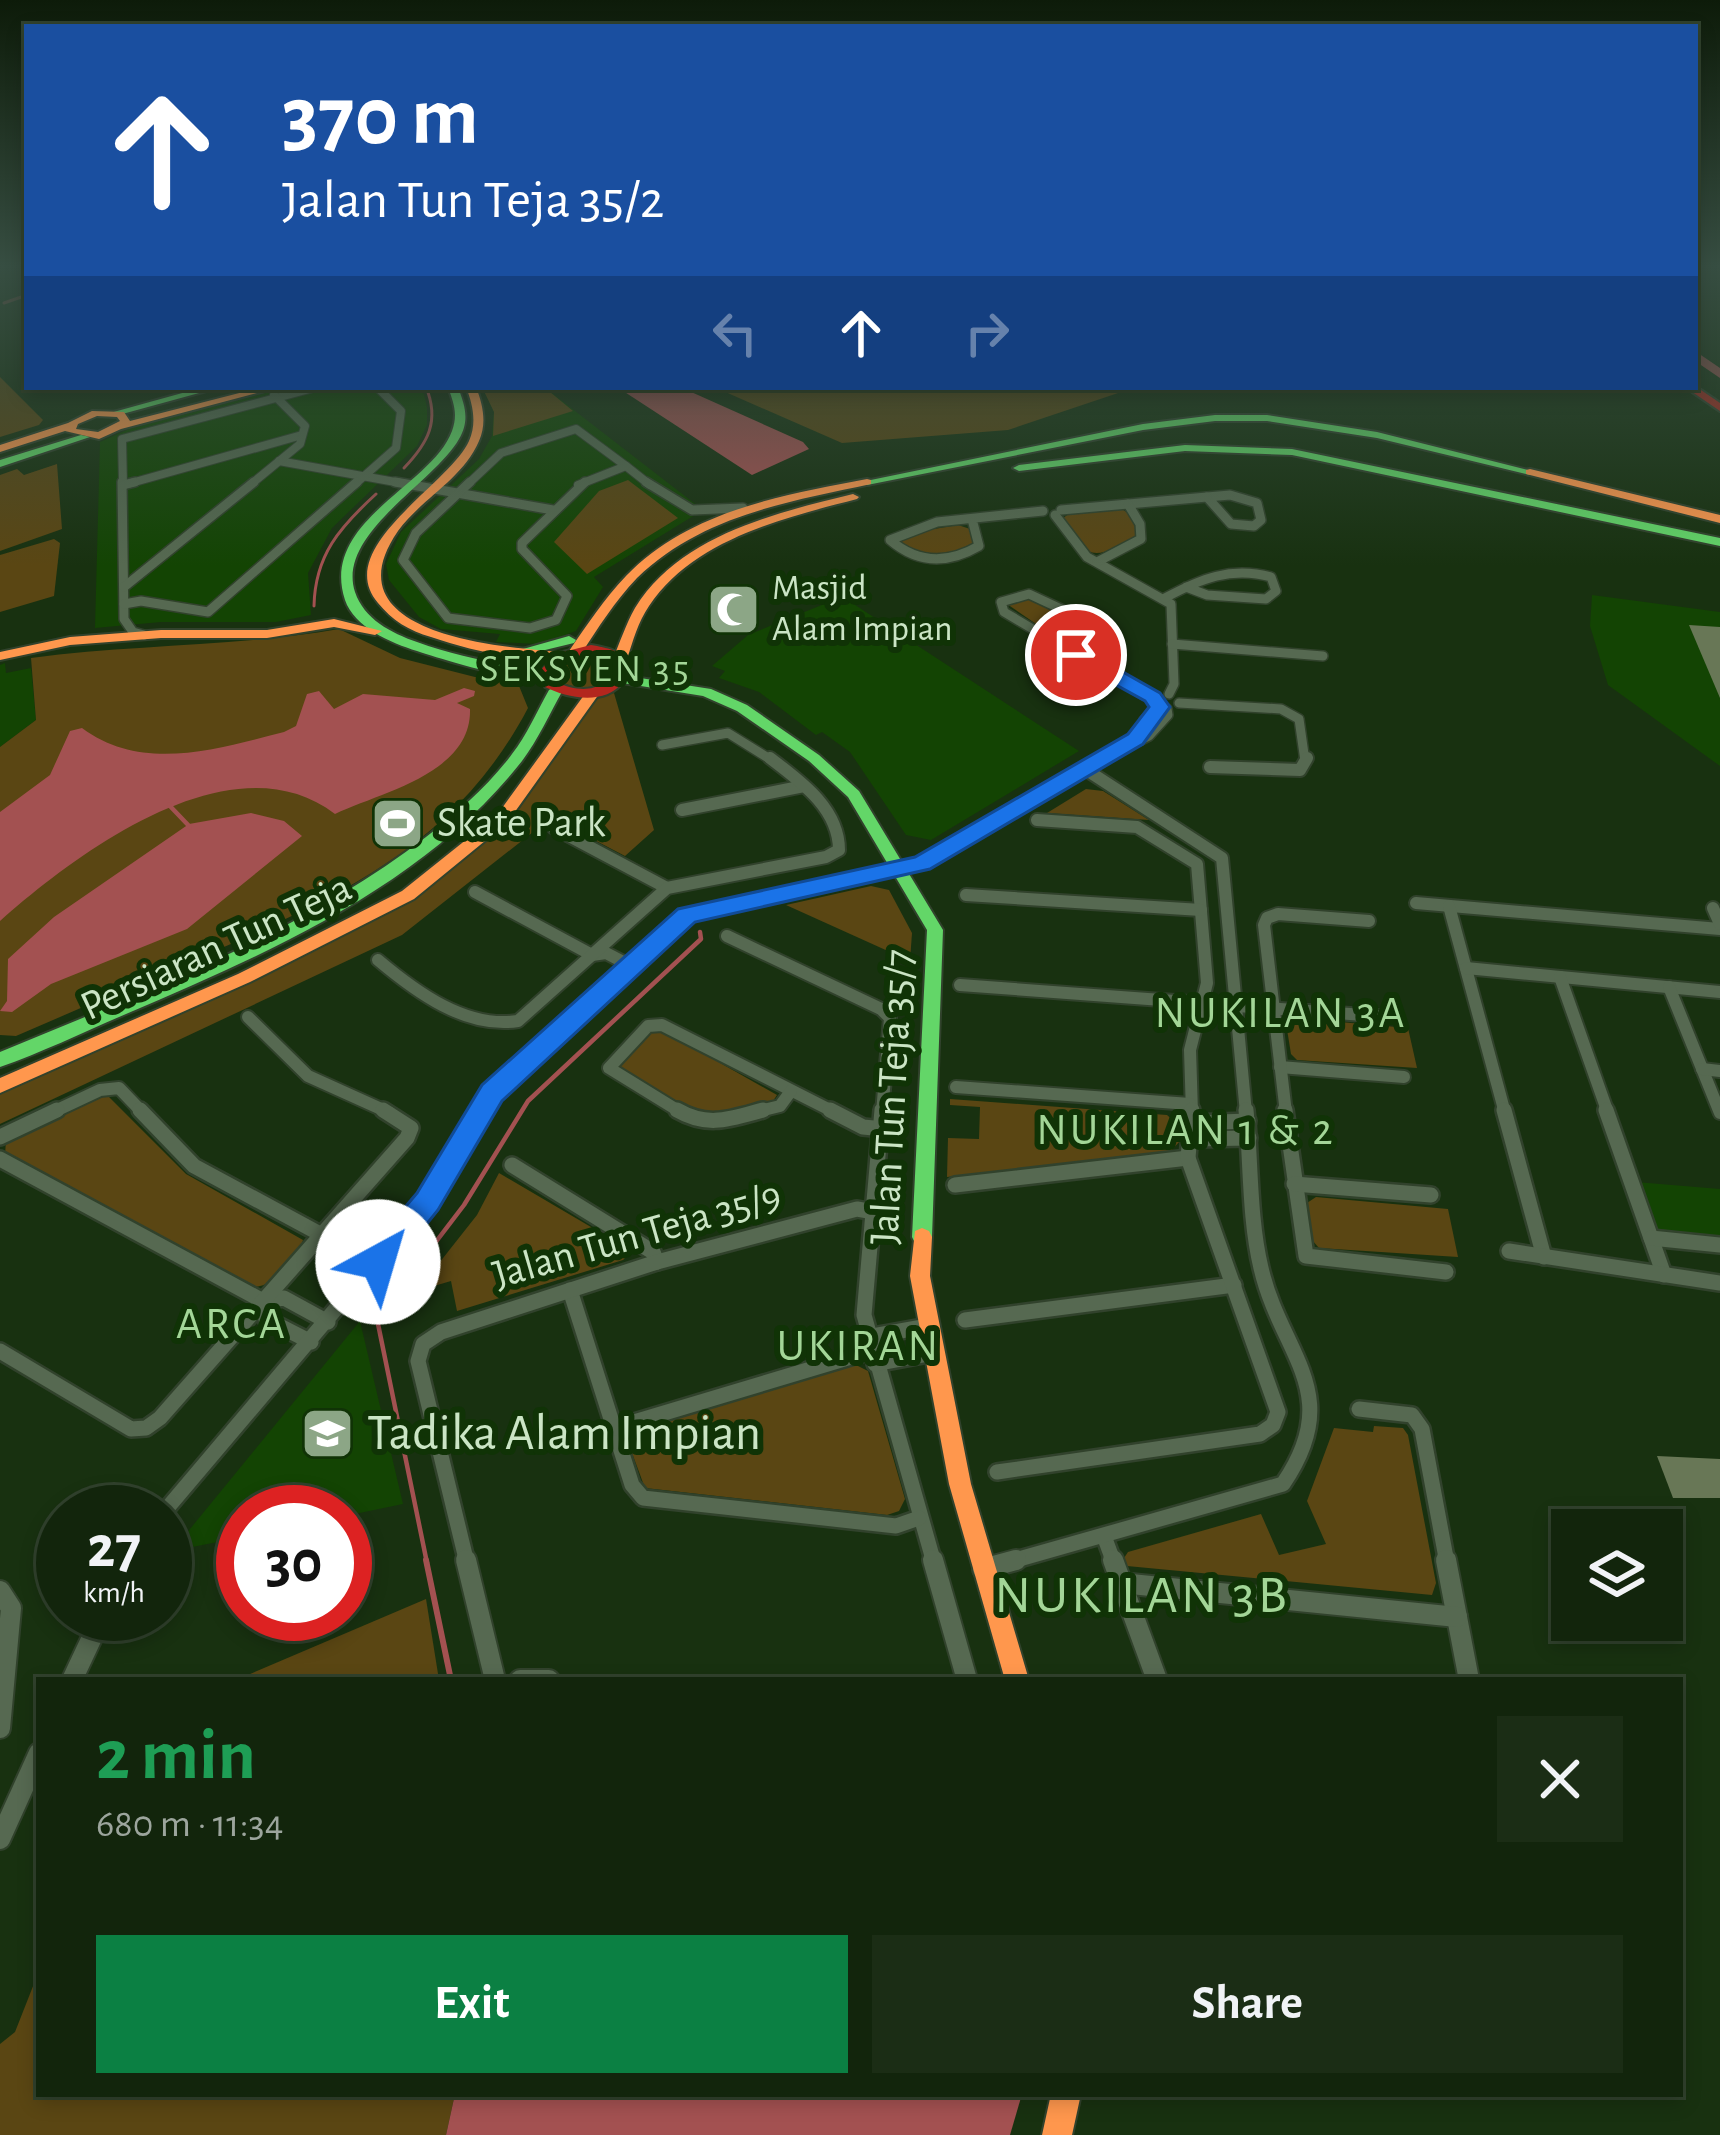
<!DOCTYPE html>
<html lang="en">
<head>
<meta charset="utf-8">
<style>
	body { margin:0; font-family:"Alegreya Sans",sans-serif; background:#1b2d15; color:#f1f3f6; height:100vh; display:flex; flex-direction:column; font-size:45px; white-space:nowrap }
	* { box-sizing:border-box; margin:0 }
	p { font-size:39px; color:#9ca59d }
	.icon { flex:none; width:66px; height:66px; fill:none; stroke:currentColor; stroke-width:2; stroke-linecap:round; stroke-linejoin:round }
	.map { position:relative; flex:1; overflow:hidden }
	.sheet { position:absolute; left:36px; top:1677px; width:1647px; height:420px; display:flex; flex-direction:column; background:#12250c; border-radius:0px; box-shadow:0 6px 18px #0003,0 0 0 3px #31422d }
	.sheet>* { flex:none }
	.banner { position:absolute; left:24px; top:24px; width:1674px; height:366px; border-radius:0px; box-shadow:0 6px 18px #0003,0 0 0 3px #31422d; background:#1a4fa0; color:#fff; overflow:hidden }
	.buttons { position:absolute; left:1551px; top:1509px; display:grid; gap:24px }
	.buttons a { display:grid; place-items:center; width:132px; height:132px; border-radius:0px; background:#12250c; box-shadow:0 6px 18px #0003,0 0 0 3px #31422d; font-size:60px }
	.speed { position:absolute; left:36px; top:1485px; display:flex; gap:24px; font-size:60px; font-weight:700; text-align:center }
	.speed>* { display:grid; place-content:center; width:156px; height:156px; border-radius:50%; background:#12250c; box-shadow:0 6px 18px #0003,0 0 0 3px #31422d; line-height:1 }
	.speed small { font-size:30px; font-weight:400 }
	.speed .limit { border:18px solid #d22; background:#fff; color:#111 }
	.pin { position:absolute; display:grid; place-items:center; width:102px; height:102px; color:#fff; margin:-51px; border:6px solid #fff; border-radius:50%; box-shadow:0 3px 12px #0007 }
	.me { position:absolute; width:132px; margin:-66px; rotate:39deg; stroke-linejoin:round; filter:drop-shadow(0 0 9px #0008) }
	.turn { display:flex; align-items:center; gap:42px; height:252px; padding:0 60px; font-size:54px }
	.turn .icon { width:156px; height:156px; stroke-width:2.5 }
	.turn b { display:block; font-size:84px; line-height:102px }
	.lanes { display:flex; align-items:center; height:114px; padding:0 60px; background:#0003; justify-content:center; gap:60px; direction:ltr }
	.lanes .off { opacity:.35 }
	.round { display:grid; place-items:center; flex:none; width:126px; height:126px; border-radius:0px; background:#1b2d15 }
	.summary { display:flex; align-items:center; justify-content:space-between; height:204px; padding:0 60px }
	h1 { font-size:72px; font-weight:700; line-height:90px; color:#1e9e55 }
	.primary-button { display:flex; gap:24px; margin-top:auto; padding:24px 60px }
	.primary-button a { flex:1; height:138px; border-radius:0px; background:#0b8043; color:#fff; font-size:48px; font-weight:700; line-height:138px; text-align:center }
	.primary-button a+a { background:#1b2d15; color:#f1f3f6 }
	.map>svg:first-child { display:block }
</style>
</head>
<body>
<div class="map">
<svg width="1720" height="2135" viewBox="0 0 1720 2135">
	<rect width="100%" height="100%" fill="#183110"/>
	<!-- built -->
	<g fill="#134403">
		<polygon points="288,387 416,387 424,394 427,407 427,425 417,446 332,528 308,573 311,615 276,622 161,622 95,628 100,442 129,429"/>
		<polygon points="482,387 544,387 703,510 594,577 603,587 576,631 538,644 496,642 500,634 441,629 419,617 389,580 386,564 401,532 479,459 492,436 494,412"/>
		<polygon points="1592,595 1720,612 1720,766 1608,685 1590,626"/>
		<polygon points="839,598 849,601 1079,751 931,840 906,835 850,752 822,732 816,735 759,692 719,678 725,671 712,666 748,635"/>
		<polygon points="5,663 6,673 31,668 36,720 0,747 0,665"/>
		<polygon points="1636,1182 1720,1189 1720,1240 1655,1234"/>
		<polygon points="360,1321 403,1504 345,1516 345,1512 243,1512 243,1537 172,1551"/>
	</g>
	<!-- green -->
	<g fill="#5a4613">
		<polygon points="0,377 43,420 39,425 0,437"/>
		<polygon points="482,387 544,387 573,411 493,436 494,412"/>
		<polygon points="714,387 1136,387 1008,430 842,443"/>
		<polygon points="57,464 62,529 0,551 0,475 17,469 24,475"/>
		<polygon points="628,480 678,518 587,574 554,542 599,491"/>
		<path d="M1118,508C1132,512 1136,523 1137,537C1096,559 1085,563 1063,518L1072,512Z"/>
		<polygon points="958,525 970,529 975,541 969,548 929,559 896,542 898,535"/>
		<polygon points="54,539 60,543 54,596 0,612 0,555"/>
		<polygon points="1034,597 1099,635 1103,655 1086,658 1007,604"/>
		<path d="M339,629L400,658L475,677L517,681L528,708C457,843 343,895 210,953C145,980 81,1008 16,1036L0,1035V747L36,720L31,658C133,644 237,647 339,629Z"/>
		<polygon points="583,655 607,658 614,664 610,680 586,690 558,682 556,671"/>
		<polygon points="614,693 654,830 625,856 558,821 547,821 402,935 0,1124 0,1094 268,973 464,860 513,818 596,698"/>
		<polygon points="1086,789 1103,791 1149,820 1047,813"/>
		<polygon points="871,886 889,890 912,933 910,961 786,905"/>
		<polygon points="1294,1018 1408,1028 1417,1068 1297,1060 1291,1054 1286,1023"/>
		<polygon points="651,1030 662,1030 777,1095 773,1101 704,1115 621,1072 618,1061"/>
		<path d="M107,1095L186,1174L303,1240C298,1260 275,1286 254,1287L5,1155L6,1140Z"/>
		<polygon points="950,1099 1167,1115 1178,1125 1180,1141 1170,1152 947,1177 948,1138 979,1139 980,1107 950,1105"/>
		<polygon points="499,1173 625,1247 628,1255 623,1260 457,1311 451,1281 417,1291 477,1215"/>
		<polygon points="1316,1197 1448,1209 1458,1257 1319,1248 1312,1240 1307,1203"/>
		<polygon points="854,1364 868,1371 905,1499 899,1511 887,1515 645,1488 629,1445 639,1429"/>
		<polygon points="1374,1426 1403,1428 1408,1435 1436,1583 1432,1595 1127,1566 1124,1558 1128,1552 1261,1514 1279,1555 1326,1544 1307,1501 1334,1428 1373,1432"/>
		<polygon points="426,1599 439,1680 236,1680"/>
		<polygon points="39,1971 39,2094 455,2094 446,2135 0,2135 0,2044 15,2032"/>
	</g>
	<!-- water -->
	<g fill="#a35151">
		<polygon points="617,387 680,387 803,442 809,449 752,475"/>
		<path d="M464,688L475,691L474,696L457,703L470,709C472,774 381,792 335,814C233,736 78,852 0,921V812L50,775L70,731L82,728C142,773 217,749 284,732L296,726L307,694L319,691L334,709L363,694L435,700Z"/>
		<polygon points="251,813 284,821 302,836 187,929 51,984 12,1012 0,1011 7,1001 8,959 54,917 189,824"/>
		<polygon points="455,2094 1022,2094 1010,2135 446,2135"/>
	</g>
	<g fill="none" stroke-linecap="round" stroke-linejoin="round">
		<!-- stream-far2 -->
		<g stroke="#a35151" stroke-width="3">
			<polyline points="4,303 27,295"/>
			<path d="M404,468C428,443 440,421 426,387"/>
			<path d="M314,606C315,555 340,527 376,494"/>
		</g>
		<!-- stream-far1 -->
		<g stroke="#a35151" stroke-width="4.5">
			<polyline points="169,805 190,827"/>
			<polyline points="427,1563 377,1319 464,1205 528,1101 701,939 700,932"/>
		</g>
		<!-- stream -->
		<polyline stroke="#a35151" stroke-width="6" points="426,1560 451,1680"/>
		<!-- river -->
		<polygon fill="#a35151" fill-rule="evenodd" points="1695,351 1720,368 1720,378 1695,361"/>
	</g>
	<!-- building -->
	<g fill="#687756">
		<polygon points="1689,625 1720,627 1720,698"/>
		<polygon points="1657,1456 1720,1459 1720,1498 1673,1498"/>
	</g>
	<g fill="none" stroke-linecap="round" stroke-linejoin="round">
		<defs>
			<g id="street-far4">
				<polyline points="279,461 412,485"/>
				<polyline points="626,466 650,485"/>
				<polyline points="123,485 122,439 317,387"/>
				<polyline points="124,485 302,435"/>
				<polyline points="250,485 300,444 305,426 274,395"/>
				<polyline points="354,485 396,448 401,411 377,387"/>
				<polyline points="467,485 501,453 576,429 626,466 578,485"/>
			</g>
			<g id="street-far3">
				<polyline points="122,482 124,619 133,632 144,635"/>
				<polyline points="395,482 553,510"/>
				<polyline points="470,482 416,533 403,560 448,618 530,628 556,620 567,596 522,549 522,543 585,482"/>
				<polyline points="646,482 692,510 743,508"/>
				<polyline points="123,485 135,482"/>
				<polygon points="1230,495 1257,503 1261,520 1254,526 1231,524 1207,497"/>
				<polyline points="1061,510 1207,497"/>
				<polyline points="1055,515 1087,557 1171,604 1174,684 1169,694"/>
				<path d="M972,519L979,546C948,564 918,564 890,540L937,522L1043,511"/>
				<polyline points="1097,562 1141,539 1140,524 1128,504"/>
				<polyline points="124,587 254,482"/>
				<path d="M1165,598C1200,579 1231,566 1271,577L1276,591L1266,599L1207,595L1186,587"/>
				<polyline points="124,604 141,601 208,612 357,482"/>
				<polyline points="1172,644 1323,656"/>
				<polyline points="1099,668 1109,647 1074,615 1029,594 1001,602 1004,612 1144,695 1153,697"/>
				<polyline points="1179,703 1281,709 1299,719 1305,761"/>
				<polyline points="1143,728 1144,720 1155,712"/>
				<polyline points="662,745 728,733 773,761"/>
				<polyline points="1098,761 1149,736 1168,715 1167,709"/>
			</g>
			<g id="street-far2">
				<polyline points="1210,767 1300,770 1307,758"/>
				<polyline points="1085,769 1222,858 1246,1113"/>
				<polyline points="682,810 804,786"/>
				<polyline points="1037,820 1137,827 1197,864 1207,983 1190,1050 1192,1113"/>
				<polyline points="554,828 667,888"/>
				<polyline points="475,892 592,955 606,953 631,966"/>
				<polyline points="966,895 1201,910"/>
				<polyline points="1416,903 1720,929"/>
				<polyline points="1449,906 1505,1113"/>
				<polyline points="1713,908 1720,924"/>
				<polyline points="727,936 881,1009 890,1018 882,1113"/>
				<path d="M378,960C416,992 466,1029 518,1021L667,888L826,857L839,850C839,808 800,781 770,758"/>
				<polyline points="1466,968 1720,992"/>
				<polyline points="1560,977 1608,1113"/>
				<polyline points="960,985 1202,1003"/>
				<polyline points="1669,987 1720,1113"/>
				<polyline points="1238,1006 1392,1017"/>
				<polyline points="248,1017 308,1076 390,1113"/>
				<polyline points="1280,1067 1404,1077"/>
				<polyline points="1702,1069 1720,1071"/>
				<polyline points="956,1087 1190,1104"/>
				<polyline points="51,1113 100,1090 119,1088 143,1113"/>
				<polyline points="480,1113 492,1093 687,915 922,863 1103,758"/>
				<polyline points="682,1113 609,1068 648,1026 662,1025 836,1113"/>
				<polyline points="751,1113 780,1106 791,1091"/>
				<polyline points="1286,1113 1264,925 1267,918 1278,914 1369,921"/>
			</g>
			<g id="street-far1">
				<polyline points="140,1110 194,1166 322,1235"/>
				<path d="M677,1110C708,1128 730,1119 763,1110"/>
				<polyline points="830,1110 863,1127 884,1129"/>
				<polyline points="882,1110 864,1315 934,1563"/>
				<polyline points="1285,1110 1306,1256 1446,1272"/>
				<polyline points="1504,1110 1544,1257"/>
				<polyline points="1606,1110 1664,1275"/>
				<polyline points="1192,1123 1248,1121"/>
				<polyline points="0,1137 57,1110"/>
				<polyline points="1193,1139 1249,1138"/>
				<polyline points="0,1159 263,1301 284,1298 328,1322"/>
				<polyline points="512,1165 653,1252 657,1262"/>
				<polyline points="1294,1184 1431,1195"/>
				<polyline points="955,1185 1188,1158"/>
				<polyline points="1651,1238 1720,1245"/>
				<polyline points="1509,1251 1720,1283"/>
				<polyline points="570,1290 632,1485 643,1498 896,1526 919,1518"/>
				<polyline points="263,1301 266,1319 311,1342"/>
				<polyline points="965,1320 1234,1285"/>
				<polyline points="867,1337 928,1326"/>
				<polyline points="0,1351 131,1429 146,1428 160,1418 407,1138 411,1128 383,1110"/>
				<polyline points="875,1364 934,1353"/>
				<polyline points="1359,1409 1412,1415 1422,1429 1447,1563"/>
				<polyline points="614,1428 871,1351"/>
				<polyline points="997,1472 1260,1434 1273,1425 1278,1412 1188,1158 1192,1110"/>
				<polyline points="164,1512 427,1201 482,1110"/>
				<polyline points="1104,1536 1114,1563"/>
				<polyline points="467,1563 418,1361 423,1344 441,1332 657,1262 857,1209 874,1212"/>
				<path d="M1005,1563L1283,1484C1346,1392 1281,1355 1261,1268C1249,1218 1251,1161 1246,1110"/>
			</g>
			<g id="street">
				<polyline points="466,1560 495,1680"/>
				<polyline points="933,1560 967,1680"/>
				<polyline points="1113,1560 1157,1680"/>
				<polyline points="1446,1560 1469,1680"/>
				<polyline points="983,1569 1016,1560"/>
				<polyline points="1121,1583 1457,1617"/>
				<polyline points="0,1591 11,1608 0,1728"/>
				<polyline points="72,1680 103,1614"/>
				<polyline points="520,1680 549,1680"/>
				<polyline points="0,1839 39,1753"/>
			</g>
			<g id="fast">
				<polygon points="204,387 221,387 115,416 110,413"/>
				<path d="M448,387H458C465,406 470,420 459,439C434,483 336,534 355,592C364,619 391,633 417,642C460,658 506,664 551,675V681C518,682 450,662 417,651C391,643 354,627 345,600C319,521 432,486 452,431C458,414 454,404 448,387Z"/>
				<polygon points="1215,415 1267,415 1377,432 1536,472 1530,475 1377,438 1267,421 1215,421 1143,430 867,485 861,482 1143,424"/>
				<polygon points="81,435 90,437 0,467 0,460"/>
				<polygon points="1185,445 1292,449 1720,538 1720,546 1292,455 1185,451 1019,471 1013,468 1019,465"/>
				<polygon points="569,636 576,640 574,643 512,658 505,654"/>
				<polygon points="621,675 711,689 747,705 819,755 859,791 943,930 932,1237 929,1243 922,1246 915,1243 912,1237 927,930 848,797 809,761 737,711 703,696 616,682 614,679"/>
				<path d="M556,686L563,690C550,713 538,740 522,761C425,885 267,954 126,1014C84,1032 43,1052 0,1067V1052C147,991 299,934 426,837C457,813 489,785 512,754C527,735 537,711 549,690Z"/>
			</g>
			<g id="slow">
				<path d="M263,387H280L121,429L99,439L65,431L0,452V445L68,423L92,411L124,412L130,421ZM97,416L117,417L120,421L98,432L76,429L78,424Z"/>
				<path d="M466,387H476C483,405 487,423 479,441C462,480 422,498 398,531C327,634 498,647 562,652L567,653V659C523,663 473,651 431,637C409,631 392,620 378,603C331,548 450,484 469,441C477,423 473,405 466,387Z"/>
				<polygon points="1530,469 1720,515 1720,523 1526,474 1526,470"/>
				<path d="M867,479L871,480V484C787,502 701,516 637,578C615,601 598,628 581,654H571L569,651C587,625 604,599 626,576C689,511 782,495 867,479Z"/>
				<path d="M853,494L859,497L857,499C784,518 694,539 649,606C638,622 633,641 627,659L620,663L615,662L613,659C620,642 626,624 635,608C680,535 776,513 853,494Z"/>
				<polygon points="334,619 382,631 375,635 334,627 267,638 161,638 70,645 0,660 0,652 70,637 161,630 267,630"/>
				<polygon points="592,690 599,694 507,823 414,899 250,982 0,1093 0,1078 238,974 402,891 497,815 587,691"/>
				<polygon points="922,1228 929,1231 932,1237 930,1276 971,1484 1029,1680 1005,1680 949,1484 910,1276 915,1231"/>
				<polygon points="1051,2094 1081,2094 1072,2135 1042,2135"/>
			</g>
			<g id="jam">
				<polygon points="1695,386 1720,403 1720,411 1685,387"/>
				<path d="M591,645C608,648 619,650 631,663C630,665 624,681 623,682C605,706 567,698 545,687L540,671L555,654ZM591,653L608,656L617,664C606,692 582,694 556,682L554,672L565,660Z"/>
			</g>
		</defs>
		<!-- street-far4 casing -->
		<use href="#street-far4" stroke="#31422c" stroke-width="10"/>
		<!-- street-far3 casing -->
		<use href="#street-far3" stroke="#31422c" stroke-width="12"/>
		<!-- street-far2 casing -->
		<use href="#street-far2" stroke="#31422c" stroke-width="16"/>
		<!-- street-far1 casing -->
		<use href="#street-far1" stroke="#31422c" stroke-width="20"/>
		<!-- street casing -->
		<use href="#street" stroke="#31422c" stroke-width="24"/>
		<!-- fast casing -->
		<use href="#fast" stroke="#31422c" stroke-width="4"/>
		<!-- slow casing -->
		<use href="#slow" stroke="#31422c" stroke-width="4"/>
		<!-- jam casing -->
		<use href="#jam" stroke="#31422c" stroke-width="4"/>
		<!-- street-far4 -->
		<use href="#street-far4" stroke="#566951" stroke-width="8"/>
		<!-- street-far3 -->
		<use href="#street-far3" stroke="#566951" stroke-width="9"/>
		<!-- street-far2 -->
		<use href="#street-far2" stroke="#566951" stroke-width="12"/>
		<!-- street-far1 -->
		<use href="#street-far1" stroke="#566951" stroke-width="15"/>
		<!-- street -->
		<use href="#street" stroke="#566951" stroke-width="20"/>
		<!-- fast -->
		<use href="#fast" fill="#63d668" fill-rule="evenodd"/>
		<!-- slow -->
		<use href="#slow" fill="#ff974d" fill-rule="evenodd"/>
		<!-- jam -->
		<use href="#jam" fill="#b3261e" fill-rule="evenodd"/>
	</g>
	<!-- sky -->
	<linearGradient id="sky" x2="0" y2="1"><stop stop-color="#0d1b09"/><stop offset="0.47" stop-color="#374e42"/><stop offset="1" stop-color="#374e42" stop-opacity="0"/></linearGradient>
	<rect width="1720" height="566" fill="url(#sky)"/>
	<!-- route -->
	<polygon fill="#1a73e8" stroke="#114b97" stroke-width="3" points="1069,650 1084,650 1160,693 1170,707 1143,744 930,869 695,922 502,1101 438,1210 389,1271 378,1275 367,1271 363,1262 367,1252 417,1193 482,1085 678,909 915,857 1128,734 1149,707 1145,701 1069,659"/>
	<!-- icons -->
	<defs>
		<symbol id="mosque-square" viewBox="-11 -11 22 22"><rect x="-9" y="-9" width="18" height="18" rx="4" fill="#8ca686" stroke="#103306"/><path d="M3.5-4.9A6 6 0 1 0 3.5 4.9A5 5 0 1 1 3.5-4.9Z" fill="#fff"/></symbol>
		<symbol id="stadium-square" viewBox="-11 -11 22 22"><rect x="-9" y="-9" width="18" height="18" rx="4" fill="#8ca686" stroke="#103306"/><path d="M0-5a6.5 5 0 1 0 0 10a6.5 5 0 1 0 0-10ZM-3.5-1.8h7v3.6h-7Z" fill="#fff"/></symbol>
		<symbol id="school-square" viewBox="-11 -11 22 22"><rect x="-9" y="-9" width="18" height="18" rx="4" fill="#8ca686" stroke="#103306"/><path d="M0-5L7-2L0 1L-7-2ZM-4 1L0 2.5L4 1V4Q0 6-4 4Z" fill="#fff"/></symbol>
	</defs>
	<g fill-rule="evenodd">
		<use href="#mosque-square" x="704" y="580" width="59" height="59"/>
		<use href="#stadium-square" x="368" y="794" width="59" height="59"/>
		<use href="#school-square" x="298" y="1404" width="59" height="59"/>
	</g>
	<g text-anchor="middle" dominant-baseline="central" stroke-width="12" stroke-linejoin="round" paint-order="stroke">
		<!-- far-poi labels -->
		<g font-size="36" fill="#cbe5c5" stroke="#103306" text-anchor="start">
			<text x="772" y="588">Masjid<tspan x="772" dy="41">Alam Impian</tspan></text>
		</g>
		<!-- far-quarter labels -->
		<g font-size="39" letter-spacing="3" fill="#a3d697" stroke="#103306">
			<text x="586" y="669">SEKSYEN 35</text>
		</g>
		<!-- poi labels -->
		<g font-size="42" fill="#cbe5c5" stroke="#103306" text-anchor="start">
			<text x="437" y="823">Skate Park</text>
		</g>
		<!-- street labels -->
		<g font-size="42" fill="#cbe5c5" stroke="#103306">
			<text transform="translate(216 947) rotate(-25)">Persiaran Tun Teja</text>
			<text transform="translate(892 1097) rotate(-87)">Jalan Tun Teja 35/7</text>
			<text transform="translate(637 1235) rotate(-16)">Jalan Tun Teja 35/9</text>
		</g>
		<!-- neighbourhood labels -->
		<g font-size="45" letter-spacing="3" fill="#a3d697" stroke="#103306">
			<text x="1281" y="1013">NUKILAN 3A</text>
			<text x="1186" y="1130">NUKILAN 1 &amp; 2</text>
			<text x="232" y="1324">ARCA</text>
			<text x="859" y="1346">UKIRAN</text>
		</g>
		<!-- near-poi labels -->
		<g font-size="51" fill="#cbe5c5" stroke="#103306" text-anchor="start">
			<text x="367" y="1433">Tadika Alam Impian</text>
		</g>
		<!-- near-neighbourhood labels -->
		<g font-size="54" letter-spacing="3" fill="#a3d697" stroke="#103306">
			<text x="1142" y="1596">NUKILAN 3B</text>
		</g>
	</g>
</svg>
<div class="buttons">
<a><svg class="icon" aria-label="layers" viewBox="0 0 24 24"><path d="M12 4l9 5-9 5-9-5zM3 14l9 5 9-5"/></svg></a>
</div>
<div class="speed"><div>27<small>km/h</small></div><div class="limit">30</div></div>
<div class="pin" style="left:1076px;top:655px;background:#d93025"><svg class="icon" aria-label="arrive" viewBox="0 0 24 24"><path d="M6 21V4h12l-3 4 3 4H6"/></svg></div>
<svg class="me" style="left:378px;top:1262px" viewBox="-20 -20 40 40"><circle r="19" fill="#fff"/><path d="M0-13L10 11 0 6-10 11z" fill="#1a73e8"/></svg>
<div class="banner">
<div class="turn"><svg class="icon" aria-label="ahead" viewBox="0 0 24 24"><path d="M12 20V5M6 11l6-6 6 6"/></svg><div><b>370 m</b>Jalan Tun Teja 35/2</div></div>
<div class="lanes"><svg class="icon off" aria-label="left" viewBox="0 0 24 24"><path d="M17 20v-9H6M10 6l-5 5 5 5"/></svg><svg class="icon" aria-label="ahead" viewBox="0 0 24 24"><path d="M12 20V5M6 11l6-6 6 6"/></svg><svg class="icon off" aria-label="right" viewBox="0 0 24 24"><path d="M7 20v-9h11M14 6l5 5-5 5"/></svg></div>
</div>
<section class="sheet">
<div class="summary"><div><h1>2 min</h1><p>680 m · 11:34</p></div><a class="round"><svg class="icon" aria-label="close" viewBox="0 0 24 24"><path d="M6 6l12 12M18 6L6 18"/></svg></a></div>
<div class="primary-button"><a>Exit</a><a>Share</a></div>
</section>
</div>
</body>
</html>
